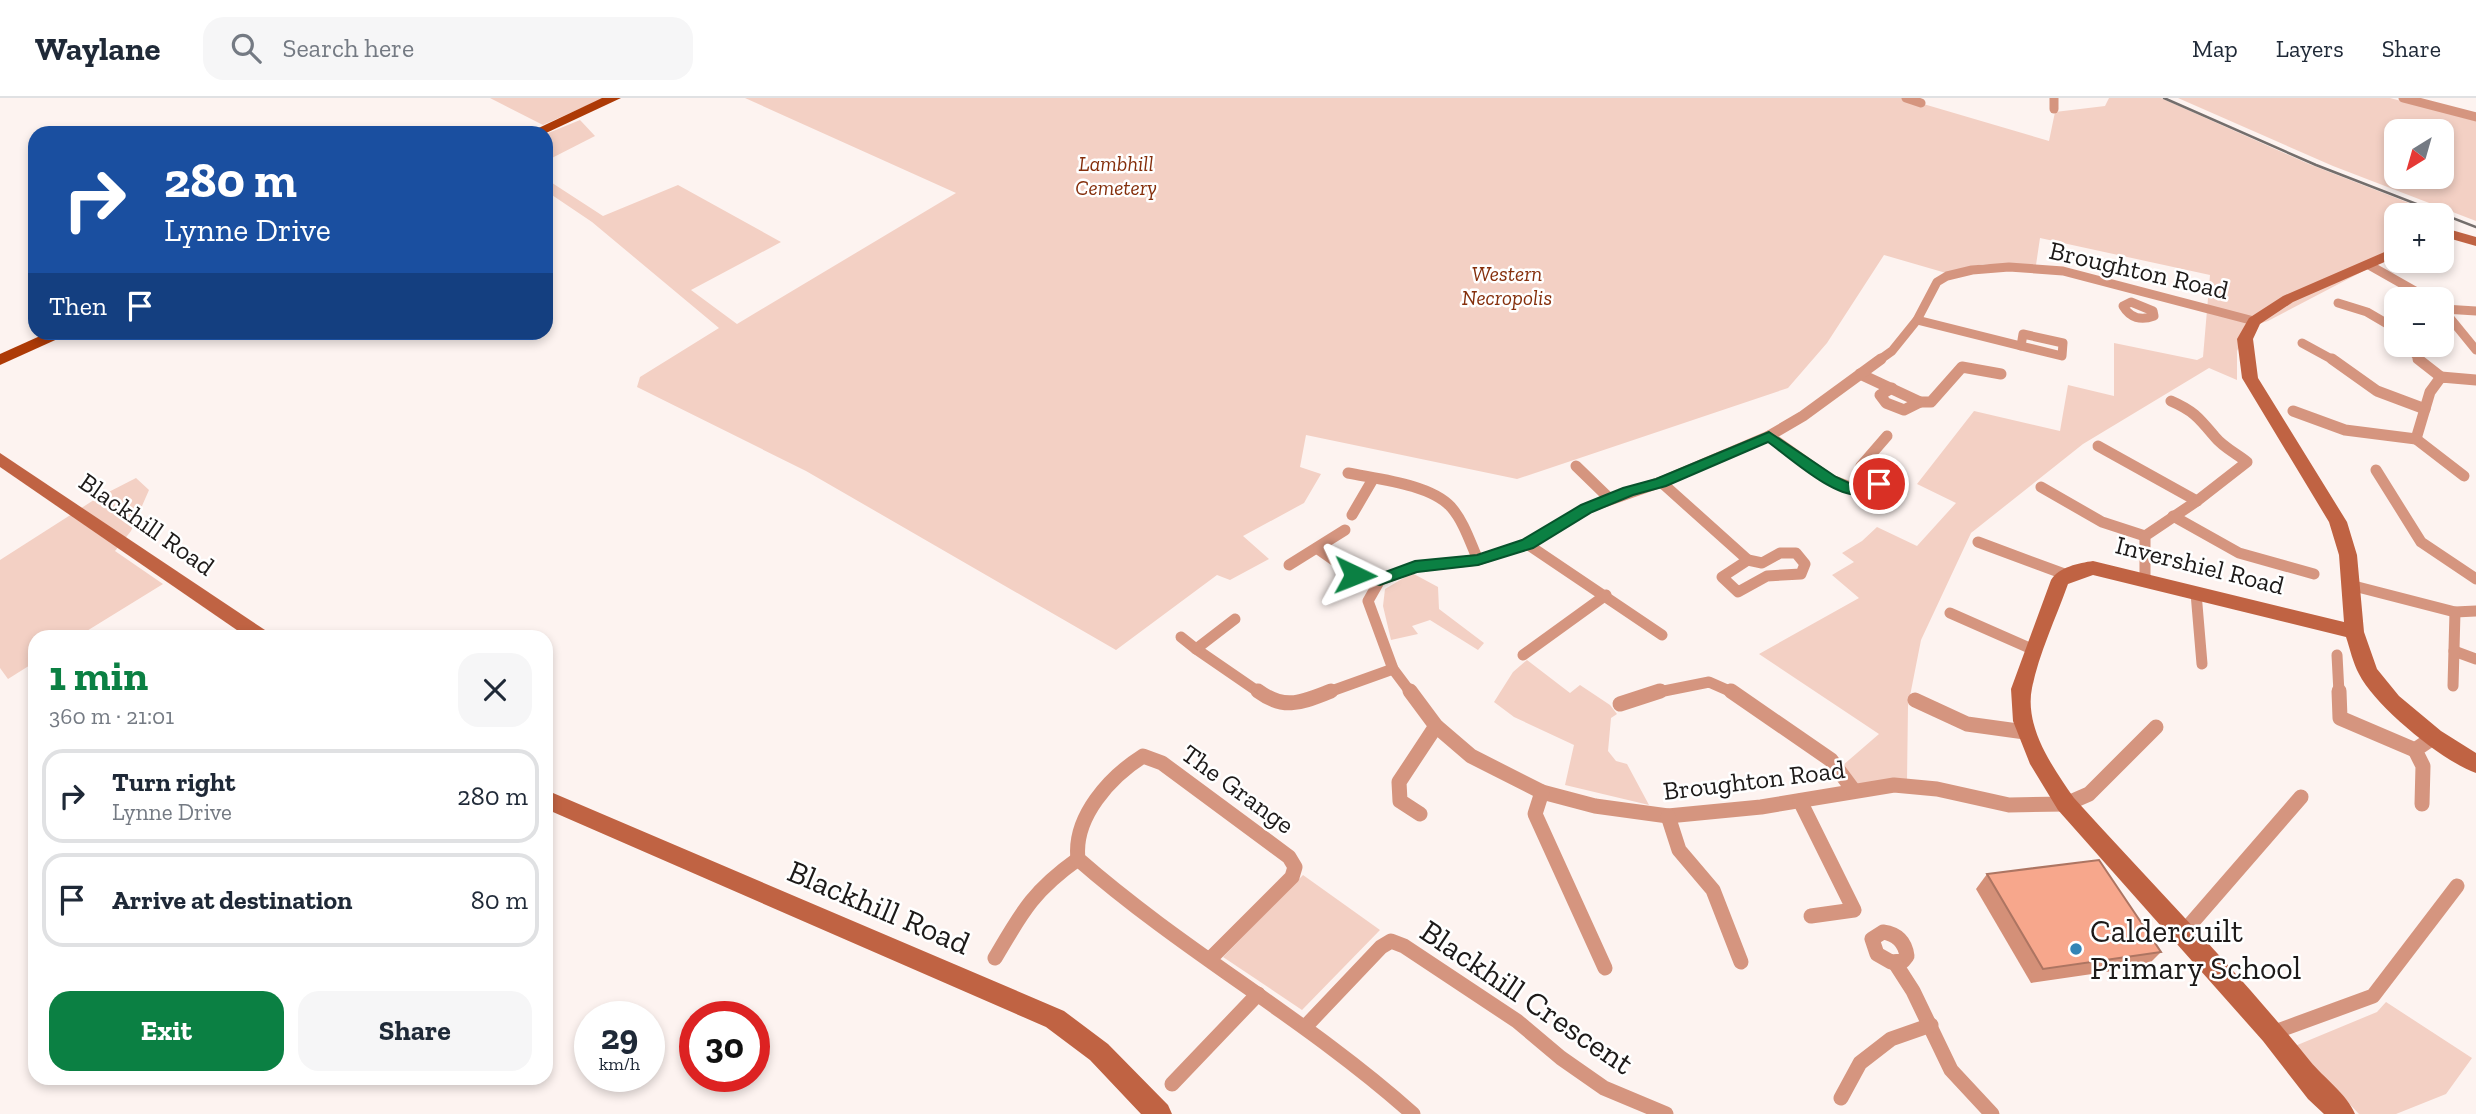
<!DOCTYPE html>
<html lang="en">
<head>
<meta charset="utf-8">
<style>
	body { margin:0; font-family:"Zilla Slab",serif; background:#f6f6f7; color:#1f2937; height:100vh; display:flex; flex-direction:column; font-size:26px; white-space:nowrap }
	* { box-sizing:border-box; margin:0 }
	p { font-size:23px; color:#747a83 }
	.icon { flex:none; width:38px; height:38px; fill:none; stroke:currentColor; stroke-width:2; stroke-linecap:round; stroke-linejoin:round }
	.map { position:relative; flex:1; overflow:hidden }
	.drawer { position:absolute; left:28px; top:532px; width:525px; height:455px; display:flex; flex-direction:column; background:#fff; border-radius:21px; box-shadow:0 4px 10px #0003 }
	.drawer>* { flex:none }
	.guide { position:absolute; left:28px; top:28px; width:525px; height:214px; border-radius:21px; box-shadow:0 4px 10px #0003; background:#1a4fa0; color:#fff; overflow:hidden }
	.needle { width:46px; rotate:217deg }
	.controls { position:absolute; left:2384px; top:21px; display:grid; gap:14px }
	.controls a { display:grid; place-items:center; width:70px; height:70px; border-radius:14px; background:#fff; box-shadow:0 4px 10px #0003; font-size:35px }
	.speed { position:absolute; left:574px; top:903px; display:flex; gap:14px; font-size:35px; font-weight:700; text-align:center }
	.speed>* { display:grid; place-content:center; width:91px; height:91px; border-radius:50%; background:#fff; box-shadow:0 4px 10px #0003; line-height:1 }
	.speed small { font-size:18px; font-weight:400 }
	.speed .limit { border:10px solid #d22; background:#fff; color:#111 }
	.pin { position:absolute; display:grid; place-items:center; width:60px; height:60px; color:#fff; margin:-30px; border:4px solid #fff; border-radius:50%; box-shadow:0 2px 7px #0007 }
	.me { position:absolute; width:77px; margin:-38px; rotate:92deg; stroke-linejoin:round; filter:drop-shadow(0 0 5px #0008) }
	.turn { display:flex; align-items:center; gap:24px; height:147px; padding:0 21px; font-size:32px }
	.turn .icon { width:91px; height:91px; stroke-width:2.5 }
	.turn b { display:block; font-size:49px; line-height:60px }
	.then { display:flex; align-items:center; height:66px; padding:0 21px; background:#0003; gap:14px; font-size:26px }
	.round { display:grid; place-items:center; flex:none; width:74px; height:74px; border-radius:21px; background:#f6f6f7 }
	.headline { display:flex; align-items:center; justify-content:space-between; height:119px; padding:0 21px }
	h1 { font-size:42px; font-weight:800; line-height:52px; color:#0b8043 }
	.button { display:flex; gap:14px; margin-top:auto; padding:14px 21px }
	.button a { flex:1; height:80px; border-radius:21px; background:#0b8043; color:#fff; font-size:28px; font-weight:800; line-height:80px; text-align:center }
	.button a+a { background:#f6f6f7; color:#1f2937 }
	ul { padding:0; list-style:none }
	li { display:flex; align-items:center; gap:21px; height:94px; margin:0 14px 10px; padding:0 7px; border:4px solid #e0e1e3; border-radius:21px }
	li div { flex:1 }
	li b { display:block; font-size:26px }
	li em { font-style:normal }
	header { display:flex; align-items:center; gap:42px; box-sizing:border-box; height:98px; padding:0 35px; background:#fff; border-bottom:2px solid #e0e1e3 }
	header strong { font-size:33px }
	nav { display:flex; gap:38px; margin-inline-start:auto; font-size:24px }
	.search { width:490px; height:63px; background:#f6f6f7; display:flex; align-items:center; gap:18px; box-sizing:border-box; padding:0 24px; border-radius:21px; color:#747a83; font-size:26px }
	.map>svg:first-child { display:block }
</style>
</head>
<body>
<header>
<strong>Waylane</strong>
<div class="search"><svg class="icon" aria-label="search" viewBox="0 0 24 24"><circle cx="10" cy="10" r="6"/><path d="M15 15l6 6"/></svg>Search here</div>
<nav><a>Map</a><a>Layers</a><a>Share</a></nav>
</header>
<div class="map">
<svg width="2476" height="1016" viewBox="0 0 2476 1016">
	<rect width="100%" height="100%" fill="#fdf3f0"/>
	<!-- green -->
	<g fill="#f3d0c4" fill-rule="evenodd">
		<polygon points="490,0 604,0 543,27"/>
		<polygon points="745,0 1903,0 2049,43 2055,14 2105,8 2109,0 2161,0 2309,66 2440,117 2396,117 2396,156 2268,223 2248,229 2237,253 2237,282 2209,270 2083,346 1971,435 1921,542 1908,608 1907,683 1856,689 1842,668 1879,636 1759,556 1859,500 1832,477 1854,464 1842,455 1862,443 1877,429 1917,448 1956,405 1917,386 1974,313 2060,333 2068,287 2114,298 2114,245 2197,262 2203,259 2210,177 2040,140 2036,167 1983,166 1946,175 1884,157 1827,245 1788,290 1517,381 1306,337 1300,369 1321,376 1304,405 1243,438 1269,461 1230,482 1217,477 1116,552 806,373 637,289 640,279 719,230 592,124 546,93 546,81 603,118 678,87 781,144 691,192 737,226 956,95"/>
		<path d="M2178,0H2390L2476,23V123L2333,68ZM2396,33H2441V79H2396Z"/>
		<polygon points="580,22 595,38 546,63 546,36"/>
		<polygon points="136,380 149,392 131,433 115,453 163,486 77,539 35,539 35,564 8,581 0,570 0,462 97,400"/>
		<polygon points="1412,475 1438,489 1439,511 1484,545 1478,552 1430,522 1412,528 1418,536 1391,542 1383,508 1385,491"/>
		<polygon points="1527,562 1570,595 1580,587 1610,607 1617,616 1611,620 1608,653 1616,663 1627,666 1649,707 1565,687 1574,647 1514,619 1494,604 1513,574"/>
		<polygon points="1303,777 1380,832 1302,912 1223,859"/>
		<polygon points="2386,904 2472,960 2446,996 2396,1016 2359,1016 2295,948 2377,914"/>
	</g>
	<g fill="none" stroke-linecap="round" stroke-linejoin="round">
		<!-- street-far2 -->
		<g stroke="#d5957f" stroke-width="9">
			<polyline points="1906,0 1921,5"/>
			<polyline points="2054,0 2054,11"/>
			<polyline points="2403,0 2476,19"/>
			<polyline points="2369,167 2429,201"/>
			<path d="M2131,204L2153,213L2154,218C2141,223 2130,220 2123,208Z"/>
			<polyline points="2338,205 2367,214 2396,231"/>
			<polyline points="2441,209 2476,252"/>
			<polyline points="2444,211 2476,213"/>
			<polyline points="1917,222 2021,248"/>
			<polygon points="2023,236 2063,245 2062,258 2021,248"/>
			<polyline points="2302,245 2335,263"/>
			<polyline points="2407,247 2421,263"/>
			<polyline points="1878,263 1892,253 1917,222 1937,184 1947,178 1972,172 2009,169 2063,173 2254,223"/>
		</g>
		<!-- street-far1 -->
		<g stroke="#d5957f" stroke-width="11">
			<polyline points="2332,261 2377,293 2425,311"/>
			<polyline points="2418,261 2441,279"/>
			<polyline points="1860,276 1920,304 1931,304 1962,269 2001,276"/>
			<polyline points="1892,290 1880,297 1886,305 1904,312 1920,304"/>
			<polyline points="2293,313 2345,332 2416,341 2430,294 2441,279 2476,282"/>
			<polyline points="1769,338 1831,382 1858,392"/>
			<polyline points="2416,341 2464,378"/>
			<polyline points="2098,348 2197,403"/>
			<polyline points="1576,368 1610,401"/>
			<polyline points="2376,372 2421,444 2476,481"/>
			<path d="M1348,375C1377,381 1430,386 1451,409C1464,424 1470,444 1478,462"/>
			<polyline points="1864,383 1860,374 1861,368 1887,338"/>
			<polygon points="1872,383 1884,389 1888,397 1881,402 1866,400 1858,392 1859,386"/>
			<polyline points="1661,384 1748,462"/>
			<polyline points="2041,389 2102,424 2145,438"/>
			<polyline points="1352,417 1373,381"/>
			<polyline points="2173,418 2239,455 2314,476"/>
			<polyline points="1978,444 2067,477"/>
			<polyline points="1527,446 1662,537"/>
			<polyline points="1318,451 1355,477 1380,482"/>
			<polygon points="1780,455 1796,455 1805,466 1801,476 1767,478 1738,494 1722,479 1748,462 1762,465"/>
			<polyline points="1289,467 1345,432"/>
			<path d="M2145,483V438L2197,403L2247,364C2237,356 2223,349 2215,339C2199,320 2194,313 2171,303"/>
			<polyline points="2350,487 2455,514 2476,513"/>
			<polyline points="2196,495 2202,566"/>
			<polyline points="1950,515 2034,552"/>
			<polyline points="1235,521 1196,551 1260,595"/>
			<polyline points="1181,539 1196,551"/>
			<polyline points="2454,553 2476,561"/>
			<polyline points="1523,557 1606,497"/>
			<polyline points="2337,557 2339,595"/>
			<polyline points="2453,588 2455,514"/>
			<polyline points="1326,595 1393,571"/>
			<polyline points="1411,595 1393,571 1368,503 1380,482 1415,469 1478,462 1527,446 1587,410 1661,384 1769,338 1803,318 1881,261"/>
			<polyline points="1654,595 1709,584 1734,595"/>
		</g>
		<!-- street -->
		<g stroke="#d5957f" stroke-width="15">
			<path d="M1258,593C1285,613 1302,604 1331,593"/>
			<polyline points="1410,593 1436,628 1471,658 1542,694 1595,708 1668,718 1761,709 1894,687 1937,691 2009,707 2066,706 2089,696 2156,629"/>
			<polyline points="1731,593 1831,662 1854,693"/>
			<polyline points="2339,593 2340,620 2415,652"/>
			<polyline points="1915,602 1967,626 2025,634"/>
			<polyline points="1620,606 1660,593"/>
			<polyline points="1542,694 1535,716 1605,870"/>
			<polyline points="1800,703 1854,812 1811,818"/>
			<polyline points="2422,706 2423,668 2415,652 2434,639"/>
			<polyline points="1420,716 1400,703 1399,684 1436,628"/>
			<polyline points="1668,718 1679,752 1713,792 1741,864"/>
			<path d="M1883,834C1897,836 1905,844 1907,858L1903,863L1891,864L1877,856L1872,841Z"/>
			<polyline points="2182,836 2301,699"/>
			<path d="M995,860C1022,814 1033,793 1078,761"/>
			<path d="M1209,862L1292,779L1295,769L1289,759L1162,665L1143,658C1110,679 1073,719 1078,761C1184,854 1308,922 1413,1016"/>
			<polyline points="1895,865 1913,893 1951,972 1992,1016"/>
			<polyline points="1306,928 1381,849 1391,843 1404,848 1517,923 1561,960 1604,990 1666,1016"/>
			<polyline points="2272,935 2373,898 2457,788"/>
			<polyline points="1172,986 1258,896"/>
			<polyline points="1841,1000 1860,965 1891,941 1931,927"/>
		</g>
		<!-- secondary -->
		<g fill="#c06343" fill-rule="evenodd">
			<polygon points="2441,129 2476,139 2476,148 2441,138"/>
			<path d="M2396,149V159L2293,204L2260,226L2253,241L2258,280L2347,424L2357,457L2364,534L2377,571L2399,598L2441,633L2476,655V675C2442,663 2375,608 2359,576C2353,565 2350,551 2346,539L2093,477L2068,486C2056,520 2039,555 2032,590C2024,629 2053,670 2074,700C2153,787 2236,871 2310,963C2324,980 2347,996 2355,1016H2324L2308,1001L2263,943L2058,712L2030,666L2013,623L2011,591L2051,482C2059,469 2079,465 2093,463L2344,524L2339,457L2329,424L2242,280L2237,241L2249,220L2283,198Z"/>
			<polygon points="0,355 268,534 271,539 247,539 0,369"/>
			<polygon points="546,692 1064,913 1108,946 1168,1007 1172,1016 1141,1016 1090,962 1046,929 546,711"/>
		</g>
		<!-- primary -->
		<g fill="#ad3a06" fill-rule="evenodd">
			<polygon points="602,0 621,0 546,35 528,35"/>
			<polygon points="49,234 73,234 0,267 0,256"/>
		</g>
		<!-- rail -->
		<polyline stroke="#746e6c" stroke-width="2.5" points="2164,0 2316,67 2476,129"/>
	</g>
	<!-- wall -->
	<polygon fill="#d49078" points="1987,776 2161,854 2147,868 2031,885 1976,791"/>
	<!-- building -->
	<polygon fill="#f7a78c" stroke="#ad7562" stroke-width="2" points="2099,762 2161,854 2043,871 1987,776"/>
	<!-- route -->
	<path fill="#0b8043" stroke="#07532c" stroke-width="2" d="M1769,334L1836,379L1851,386L1864,379L1884,382L1886,386L1879,390L1867,389L1863,396C1837,403 1789,359 1768,344L1666,388L1633,397L1592,414L1533,450L1478,467L1417,474L1380,487L1350,481L1348,477L1355,472L1380,476L1415,463L1477,457L1522,442L1581,407L1623,390L1656,381Z"/>
	<!-- markers -->
	<circle fill="#3485b6" stroke="#fff" stroke-width="2.5" cx="2076" cy="851" r="7"/>
	<g text-anchor="middle" dominant-baseline="central" stroke-width="5" stroke-linejoin="round" paint-order="stroke">
		<!-- far-park labels -->
		<g font-size="21" font-style="italic" fill="#852f0c" stroke="#fff">
			<text x="1116" y="65">Lambhill<tspan x="1116" dy="24">Cemetery</tspan></text>
			<text x="1507" y="175">Western<tspan x="1507" dy="24">Necropolis</tspan></text>
		</g>
		<!-- street labels -->
		<g font-size="26" fill="#1d1a19" stroke="#fff">
			<text transform="translate(2139 172) rotate(13)">Broughton Road</text>
			<text transform="translate(147 426) rotate(35)">Blackhill Road</text>
			<text transform="translate(2200 467) rotate(14)">Invershiel Road</text>
			<text transform="translate(1754 682) rotate(-7)">Broughton Road</text>
			<text transform="translate(1238 691) rotate(36)">The Grange</text>
		</g>
		<!-- near-street labels -->
		<g font-size="32" fill="#1d1a19" stroke="#fff">
			<text transform="translate(879 809) rotate(23)">Blackhill Road</text>
			<text transform="translate(1527 899) rotate(34)">Blackhill Crescent</text>
		</g>
		<!-- near-poi labels -->
		<g font-size="32" fill="#1d1a19" stroke="#fff" text-anchor="start">
			<text x="2090" y="833">Caldercuilt<tspan x="2090" dy="37">Primary School</tspan></text>
		</g>
	</g>
</svg>
<div class="controls">
<a><svg class="needle" viewBox="-14 -14 28 28"><path d="M0-13l5 13h-10z" fill="#e53935"/><path d="M0 13l5-13h-10z" fill="#747a83"/></svg></a>
<a>+</a>
<a>−</a>
</div>
<div class="speed"><div>29<small>km/h</small></div><div class="limit">30</div></div>
<div class="pin" style="left:1879px;top:386px;background:#d93025"><svg class="icon" aria-label="arrive" viewBox="0 0 24 24"><path d="M6 21V4h12l-3 4 3 4H6"/></svg></div>
<svg class="me" style="left:1355px;top:477px" viewBox="-20 -20 40 40"><path d="M0-17L14 15 0 8-14 15z" fill="#0b8043" stroke="#fff" stroke-width="4"/></svg>
<div class="guide">
<div class="turn"><svg class="icon" aria-label="right" viewBox="0 0 24 24"><path d="M7 20v-9h11M14 6l5 5-5 5"/></svg><div><b>280 m</b>Lynne Drive</div></div>
<div class="then">Then<svg class="icon" aria-label="arrive" viewBox="0 0 24 24"><path d="M6 21V4h12l-3 4 3 4H6"/></svg></div>
</div>
<section class="drawer">
<div class="headline"><div><h1>1 min</h1><p>360 m · 21:01</p></div><a class="round"><svg class="icon" aria-label="close" viewBox="0 0 24 24"><path d="M6 6l12 12M18 6L6 18"/></svg></a></div>
<ul>
<li><svg class="icon" aria-label="right" viewBox="0 0 24 24"><path d="M7 20v-9h11M14 6l5 5-5 5"/></svg><div><b>Turn right</b><p>Lynne Drive</p></div><em>280 m</em></li>
<li><svg class="icon" aria-label="arrive" viewBox="0 0 24 24"><path d="M6 21V4h12l-3 4 3 4H6"/></svg><div><b>Arrive at destination</b></div><em>80 m</em></li>
</ul>
<div class="button"><a>Exit</a><a>Share</a></div>
</section>
</div>
</body>
</html>
